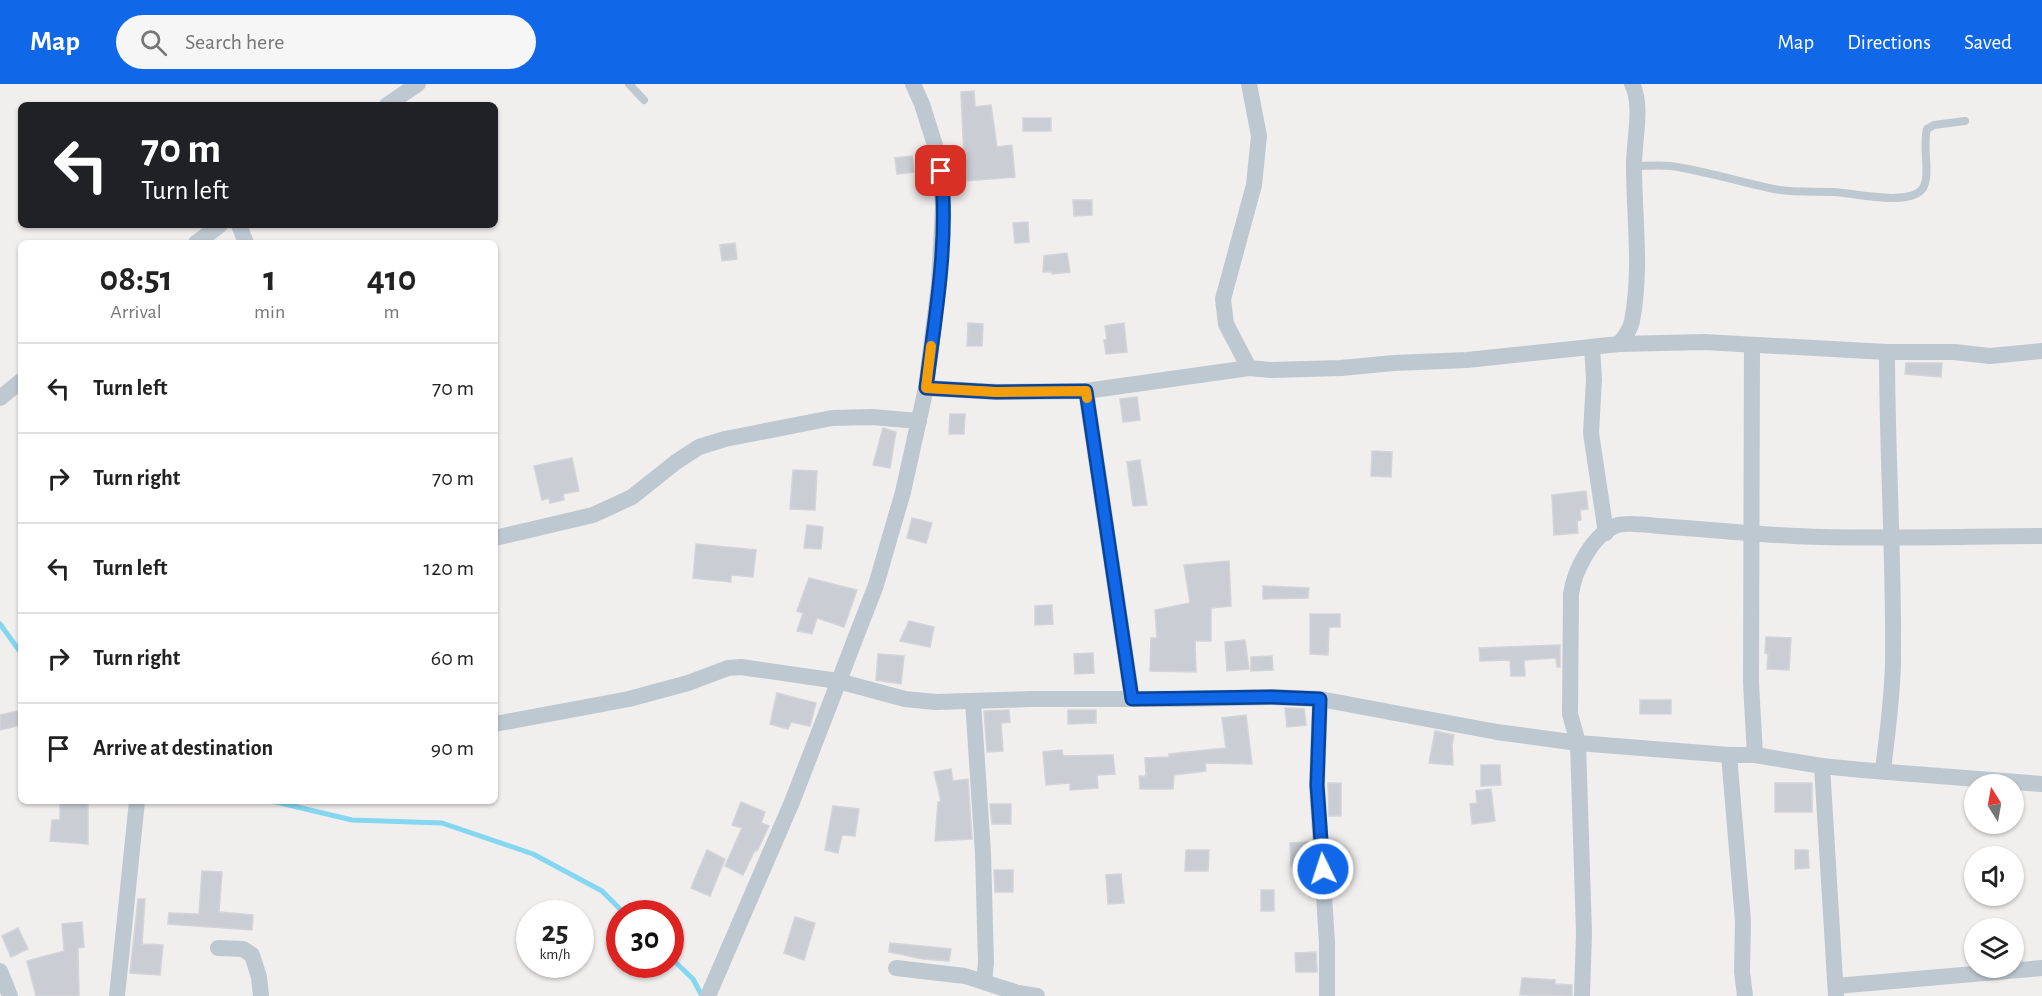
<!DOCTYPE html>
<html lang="en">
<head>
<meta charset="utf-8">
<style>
	body { margin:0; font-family:"Alegreya Sans",sans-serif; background:#f6f6f6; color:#222; height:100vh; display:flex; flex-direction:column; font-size:22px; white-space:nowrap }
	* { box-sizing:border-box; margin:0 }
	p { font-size:20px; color:#767676 }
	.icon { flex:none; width:33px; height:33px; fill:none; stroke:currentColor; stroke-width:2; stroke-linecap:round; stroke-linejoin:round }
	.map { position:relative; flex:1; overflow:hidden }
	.panel { position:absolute; left:18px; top:156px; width:480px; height:564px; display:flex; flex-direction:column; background:#fff; border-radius:9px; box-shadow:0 2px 4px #0004 }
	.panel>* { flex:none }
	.guide { position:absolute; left:18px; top:18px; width:480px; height:126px; border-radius:9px; box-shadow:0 2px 4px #0004; background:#202124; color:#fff; overflow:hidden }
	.needle { width:39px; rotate:349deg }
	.tools { position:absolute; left:1964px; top:690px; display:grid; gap:12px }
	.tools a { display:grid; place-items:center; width:60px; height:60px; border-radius:50%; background:#fff; box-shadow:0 2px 4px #0004; font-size:30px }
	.speed { position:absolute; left:516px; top:816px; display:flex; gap:12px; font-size:30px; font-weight:700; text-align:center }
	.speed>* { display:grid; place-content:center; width:78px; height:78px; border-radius:50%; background:#fff; box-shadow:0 2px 4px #0004; line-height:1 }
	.speed small { font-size:15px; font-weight:400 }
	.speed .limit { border:9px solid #d22; background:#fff; color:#111 }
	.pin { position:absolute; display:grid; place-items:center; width:51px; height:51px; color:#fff; margin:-26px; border-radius:12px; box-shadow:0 3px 9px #0006 }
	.me { position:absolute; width:66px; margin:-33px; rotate:356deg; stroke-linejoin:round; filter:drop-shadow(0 0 4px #0008) }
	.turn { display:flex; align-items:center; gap:21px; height:126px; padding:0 24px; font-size:27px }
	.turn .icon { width:78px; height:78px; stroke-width:2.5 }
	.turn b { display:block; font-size:42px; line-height:51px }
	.eta { display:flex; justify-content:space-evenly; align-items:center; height:102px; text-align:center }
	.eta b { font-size:36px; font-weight:600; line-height:42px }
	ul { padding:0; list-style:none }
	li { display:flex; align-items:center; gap:18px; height:90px; padding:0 24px; border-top:2px solid #e0e0e0 }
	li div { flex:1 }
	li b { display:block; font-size:22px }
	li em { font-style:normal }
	header { display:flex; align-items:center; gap:36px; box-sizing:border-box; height:84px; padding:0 30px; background:#1068e9; color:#fff }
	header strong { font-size:28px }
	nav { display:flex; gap:33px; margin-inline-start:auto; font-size:21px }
	.search { width:420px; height:54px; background:#f6f6f6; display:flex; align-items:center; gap:15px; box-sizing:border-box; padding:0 21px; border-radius:33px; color:#767676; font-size:22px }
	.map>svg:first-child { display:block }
</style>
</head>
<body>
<header>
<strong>Map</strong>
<div class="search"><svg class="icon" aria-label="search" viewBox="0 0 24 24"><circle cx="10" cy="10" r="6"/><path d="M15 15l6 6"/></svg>Search here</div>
<nav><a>Map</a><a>Directions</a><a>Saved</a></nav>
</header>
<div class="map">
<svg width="2042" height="912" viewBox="0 0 2042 912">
	<rect width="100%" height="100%" fill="#f1eeee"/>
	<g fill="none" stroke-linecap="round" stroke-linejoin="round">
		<!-- stream -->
		<g stroke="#85d6f0" stroke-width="5">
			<polyline points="0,540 21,569"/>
			<polyline points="272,717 352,736 442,739 533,770 602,807 625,830"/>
			<polyline points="670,873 693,895 702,912"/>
		</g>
	</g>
	<!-- building -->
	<g fill="#cacdd3" stroke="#d2d4da" stroke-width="1.5">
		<polygon points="974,7 975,23 991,21 997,63 1012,61 1015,93 965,97 961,8"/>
		<rect x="1023" y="34" width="28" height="13"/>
		<polygon points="912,72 914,88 897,90 895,74"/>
		<polygon points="1073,116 1092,116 1092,131 1074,132"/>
		<polygon points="1028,138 1029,158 1015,159 1013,139"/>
		<polygon points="735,159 737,175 722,177 720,161"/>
		<polygon points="1067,169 1070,188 1052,190 1052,188 1043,188 1044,172"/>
		<polygon points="968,239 983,240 982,262 967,262"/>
		<polygon points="1124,239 1127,268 1106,270 1104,256 1107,256 1105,242"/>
		<polygon points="1906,279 1942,279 1941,293 1905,290"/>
		<polygon points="1137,313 1140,336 1123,338 1120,315"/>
		<polygon points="950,330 965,330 964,350 949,350"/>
		<polygon points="883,344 896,348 890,384 873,381"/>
		<polygon points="1372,367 1392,368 1391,393 1371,392"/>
		<polygon points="572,374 579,407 563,410 564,416 550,419 549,414 542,416 534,382"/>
		<polygon points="1140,376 1147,421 1133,422 1127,378"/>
		<polygon points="793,386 817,387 815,426 790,425"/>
		<polygon points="1586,407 1588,425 1580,426 1581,436 1577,437 1578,449 1554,451 1552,411"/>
		<polygon points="912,434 932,439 926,459 907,454"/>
		<polygon points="807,441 823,443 821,465 804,464"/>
		<polygon points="696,460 756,466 753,493 731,491 731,498 693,494"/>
		<polygon points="1229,477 1231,522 1211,524 1211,557 1195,557 1196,588 1150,587 1151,554 1157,554 1155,526 1190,519 1184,481"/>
		<polygon points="809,494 857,506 844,543 817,534 812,550 797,547 803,529 797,527"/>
		<polygon points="1263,502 1309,504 1308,514 1263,515"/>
		<polygon points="1052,521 1053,540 1035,541 1035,522"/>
		<polygon points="1310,530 1340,530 1340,543 1329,543 1328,571 1310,570"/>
		<polygon points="909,537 934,543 930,563 900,557"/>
		<polygon points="1766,553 1791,554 1789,586 1767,585 1768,570 1765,569"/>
		<polygon points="1245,556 1249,585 1227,587 1225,558"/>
		<polygon points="1560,561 1560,583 1557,583 1556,574 1524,576 1525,592 1511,592 1510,576 1480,577 1479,564"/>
		<polygon points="1093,569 1094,589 1075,590 1074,570"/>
		<polygon points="878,570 904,572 901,600 876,596"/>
		<polygon points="1272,572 1273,586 1251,587 1251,573"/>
		<polygon points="777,609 816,619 810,642 791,638 788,645 770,640"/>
		<rect x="1640" y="616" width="31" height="14"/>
		<polygon points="1285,624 1304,625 1306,641 1287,643"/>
		<polygon points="1009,626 1010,638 1001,639 1003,667 987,668 984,627"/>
		<polygon points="1068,626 1096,626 1096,639 1068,640"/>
		<polygon points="18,627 21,641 0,646 0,631"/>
		<polygon points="1246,631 1252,680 1205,679 1206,687 1174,691 1173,705 1140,705 1139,692 1146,692 1145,674 1169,673 1169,670 1226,664 1222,634"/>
		<polygon points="1435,647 1454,651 1452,661 1453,681 1429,679"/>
		<polygon points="1062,666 1063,672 1113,671 1115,690 1097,691 1098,704 1070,706 1070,699 1046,701 1043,668"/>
		<polygon points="1481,681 1500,681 1501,701 1481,702"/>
		<polygon points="951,685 953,697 968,695 972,755 935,757 938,718 941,717 934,688"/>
		<polygon points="1328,699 1341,699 1341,732 1329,732"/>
		<rect x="1775" y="699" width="37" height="29"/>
		<polygon points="1491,705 1495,737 1472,740 1470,720 1477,719 1476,707"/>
		<polygon points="60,717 88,717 88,760 50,757 52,736 60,736"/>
		<polygon points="741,718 765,728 761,739 769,742 757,767 755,766 743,791 725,782 742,744 732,741"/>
		<polygon points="990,720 1011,720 1011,740 992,740"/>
		<polygon points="833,722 859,725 855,752 842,751 838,769 825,766"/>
		<polygon points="1310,758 1312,781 1291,782 1290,759"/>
		<polygon points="707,766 725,775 710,812 691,804"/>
		<polygon points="1186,766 1209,766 1208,787 1185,787"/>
		<polygon points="1795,766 1808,766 1809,784 1795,785"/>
		<polygon points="994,786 1013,786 1013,808 995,808"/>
		<polygon points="202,787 222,788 219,828 253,831 252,846 168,840 169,829 199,830"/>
		<polygon points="1121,790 1124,819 1108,820 1106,791"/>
		<rect x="1261" y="806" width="13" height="21"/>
		<polygon points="138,815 145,815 142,860 163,861 160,891 130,889"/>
		<polygon points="795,833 815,839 804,876 784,869"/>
		<polygon points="82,838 84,863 78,864 79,912 36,912 27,877 64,867 62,840"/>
		<polygon points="18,844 28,865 11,873 2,852"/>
		<polygon points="890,859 951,865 949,877 923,875 889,868"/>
		<polygon points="1316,868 1317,888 1296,888 1295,869"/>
		<polygon points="1522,894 1555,896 1555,900 1572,901 1572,912 1520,911"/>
	</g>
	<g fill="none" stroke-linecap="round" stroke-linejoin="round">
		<!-- service -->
		<g stroke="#bec8d1" stroke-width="8">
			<polyline points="629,0 644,16"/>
			<path d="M1634,82C1646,82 1659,81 1671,82C1706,87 1740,98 1774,105C1793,109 1814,107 1834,108C1853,109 1911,123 1923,104C1931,90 1922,62 1927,45L1934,41L1965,37"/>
		</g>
		<!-- minor -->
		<g stroke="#bec8d1" stroke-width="16">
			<polyline points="387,21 418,0"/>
			<polyline points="239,141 246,159"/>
			<polyline points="196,159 220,141"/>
			<path d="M1619,260C1625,253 1630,246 1632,237C1642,185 1634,133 1634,81C1634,57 1643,20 1632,0"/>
			<polyline points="1752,261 1751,599 1755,671"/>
			<polyline points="1592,263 1594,295 1591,349 1606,449"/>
			<polyline points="1249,284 1226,240 1223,215 1254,101 1259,52 1249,0"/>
			<polyline points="926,304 996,308 1086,307 1249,284 1271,286 1341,284 1394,279 1467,276 1619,260 1704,258 1887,268 1954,268 1990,272 2042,267"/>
			<polyline points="1086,307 1132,615"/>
			<polyline points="0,314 21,297"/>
			<polyline points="495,454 593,431 632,413 676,378 699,363 725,355 832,334 872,333 919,337"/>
			<polyline points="1320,615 1317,701 1327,859 1327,912"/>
			<polyline points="973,617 983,769 986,879 984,897"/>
			<polyline points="495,640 629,615 688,599 728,584 741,583 838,597 905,615 936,618 1032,615 1178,615 1272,613 1320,615 1497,648 1578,659 1729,671 1755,671 1822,682 1862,686 2042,700"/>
			<polyline points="1729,671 1743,837 1742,888 1745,912"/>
			<polyline points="1822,682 1836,912"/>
			<path d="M1883,687C1887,650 1893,611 1893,574C1894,471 1887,370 1887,268"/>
			<polyline points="218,864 243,865 252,871 259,893 261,912"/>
			<polyline points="896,884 965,892 1018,909 1037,912"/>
			<polyline points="0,887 10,912"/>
			<polyline points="1836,902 2042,884"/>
			<polyline points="117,912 137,717"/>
			<polyline points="708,912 792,718 876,501 903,408 926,304 939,200 943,122 939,74 922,20 913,0"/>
			<path d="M1582,912L1584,849L1578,659L1570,630L1571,510C1574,487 1593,449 1618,441C1627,438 1648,441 1659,442C1704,445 1750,450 1795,452C1878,456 1960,452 2042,452"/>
		</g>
	</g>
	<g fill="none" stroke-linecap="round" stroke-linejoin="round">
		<defs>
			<path id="route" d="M941,87C949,157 935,234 926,304L996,308L1086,307L1132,615L1272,613L1320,615L1317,701L1323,785"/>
		</defs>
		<!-- route casing -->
		<use href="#route" stroke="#0a4497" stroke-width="15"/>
		<!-- route -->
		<use href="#route" stroke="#1068e9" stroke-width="10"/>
		<!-- slow -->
		<polyline stroke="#f59e0b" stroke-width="10" points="931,262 926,304 996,308 1086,307 1087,314"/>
	</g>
</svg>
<div class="tools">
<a><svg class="needle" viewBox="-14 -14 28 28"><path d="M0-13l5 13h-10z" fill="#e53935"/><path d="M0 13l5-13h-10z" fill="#767676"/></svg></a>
<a><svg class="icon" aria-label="sound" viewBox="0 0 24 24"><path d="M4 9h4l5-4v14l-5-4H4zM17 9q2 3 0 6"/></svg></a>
<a><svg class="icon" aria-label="layers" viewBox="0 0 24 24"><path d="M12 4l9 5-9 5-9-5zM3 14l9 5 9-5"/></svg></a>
</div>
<div class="speed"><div>25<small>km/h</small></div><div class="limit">30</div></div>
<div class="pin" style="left:941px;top:87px;background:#d93025"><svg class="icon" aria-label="arrive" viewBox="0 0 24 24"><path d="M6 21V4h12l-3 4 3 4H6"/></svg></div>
<svg class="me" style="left:1323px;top:785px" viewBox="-20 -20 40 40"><circle r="17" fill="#1068e9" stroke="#fff" stroke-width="3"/><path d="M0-11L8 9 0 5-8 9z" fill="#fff"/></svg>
<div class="guide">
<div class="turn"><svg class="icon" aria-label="left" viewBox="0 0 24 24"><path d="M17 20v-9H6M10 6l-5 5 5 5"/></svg><div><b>70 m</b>Turn left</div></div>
</div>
<section class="panel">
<div class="eta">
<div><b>08:51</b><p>Arrival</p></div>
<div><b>1</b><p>min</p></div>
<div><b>410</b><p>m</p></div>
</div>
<ul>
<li><svg class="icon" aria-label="left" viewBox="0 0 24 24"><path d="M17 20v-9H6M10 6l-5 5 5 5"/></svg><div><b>Turn left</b></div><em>70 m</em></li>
<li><svg class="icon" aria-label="right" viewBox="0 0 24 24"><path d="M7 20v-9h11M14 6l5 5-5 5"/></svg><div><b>Turn right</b></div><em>70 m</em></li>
<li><svg class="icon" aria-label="left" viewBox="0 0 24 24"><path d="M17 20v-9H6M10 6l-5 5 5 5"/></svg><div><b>Turn left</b></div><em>120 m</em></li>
<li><svg class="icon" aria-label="right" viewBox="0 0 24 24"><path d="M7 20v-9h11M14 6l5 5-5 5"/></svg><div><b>Turn right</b></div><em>60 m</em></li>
<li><svg class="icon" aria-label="arrive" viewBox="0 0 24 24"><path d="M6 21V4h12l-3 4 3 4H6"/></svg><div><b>Arrive at destination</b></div><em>90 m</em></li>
</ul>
</section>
</div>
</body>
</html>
